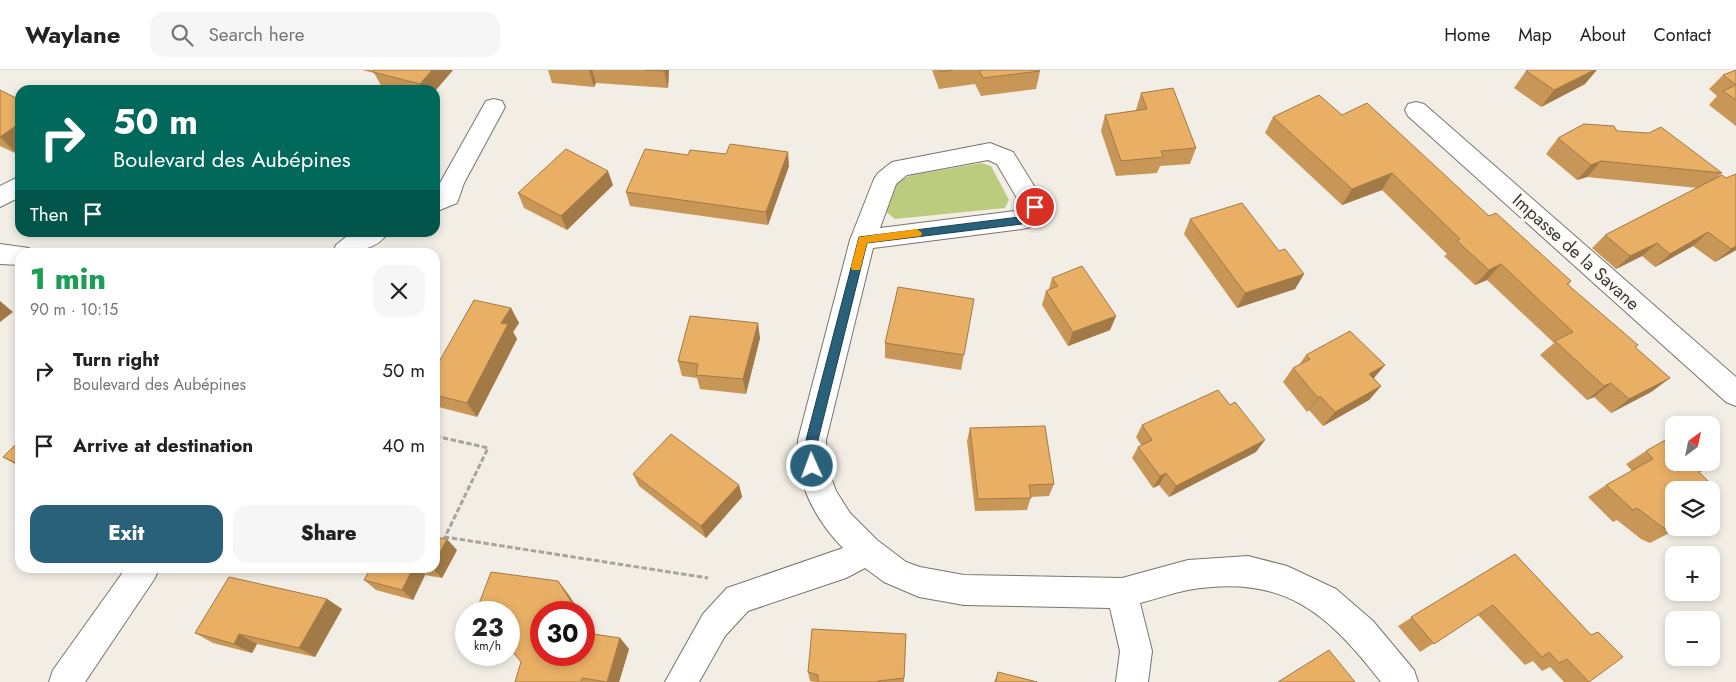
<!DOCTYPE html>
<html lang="en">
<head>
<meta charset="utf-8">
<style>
	body { margin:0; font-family:Jost,sans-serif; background:#f6f6f6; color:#222; height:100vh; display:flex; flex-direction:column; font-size:19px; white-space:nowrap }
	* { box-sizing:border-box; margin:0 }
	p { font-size:16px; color:#767676 }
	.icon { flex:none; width:28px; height:28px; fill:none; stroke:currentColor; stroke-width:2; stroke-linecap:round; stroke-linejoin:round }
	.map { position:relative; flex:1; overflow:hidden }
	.panel { position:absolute; left:15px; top:178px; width:425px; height:325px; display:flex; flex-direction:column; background:#fff; border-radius:15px; box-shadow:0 2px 8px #0003 }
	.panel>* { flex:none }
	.guide { position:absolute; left:15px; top:15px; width:425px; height:152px; border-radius:15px; box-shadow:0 2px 8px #0003; background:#00695c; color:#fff; overflow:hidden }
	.needle { width:32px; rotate:33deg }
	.buttons { position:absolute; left:1665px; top:346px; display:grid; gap:10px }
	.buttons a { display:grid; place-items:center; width:55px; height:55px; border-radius:10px; background:#fff; box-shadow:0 2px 8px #0003; font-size:25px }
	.speed { position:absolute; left:455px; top:531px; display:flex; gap:10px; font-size:25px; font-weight:700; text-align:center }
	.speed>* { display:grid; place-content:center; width:65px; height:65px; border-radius:50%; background:#fff; box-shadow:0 2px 8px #0003; line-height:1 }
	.speed small { font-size:12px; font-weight:400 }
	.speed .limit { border:8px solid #d22; background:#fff; color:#111 }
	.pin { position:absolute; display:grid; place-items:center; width:42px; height:42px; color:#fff; margin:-21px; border:2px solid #fff; border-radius:50%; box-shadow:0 1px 5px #0007 }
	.me { position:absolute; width:55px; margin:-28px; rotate:358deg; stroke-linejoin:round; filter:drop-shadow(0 0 4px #0008) }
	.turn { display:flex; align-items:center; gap:18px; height:105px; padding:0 15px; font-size:22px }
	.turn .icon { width:65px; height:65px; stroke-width:2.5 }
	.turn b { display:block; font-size:35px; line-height:42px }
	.then { display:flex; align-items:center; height:48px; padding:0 15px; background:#0003; gap:10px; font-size:19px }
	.round { display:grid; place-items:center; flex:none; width:52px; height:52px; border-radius:15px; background:#f6f6f6 }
	.headline { display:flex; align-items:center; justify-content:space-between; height:85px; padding:0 15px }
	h1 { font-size:30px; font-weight:800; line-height:38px; color:#1e9e55 }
	.cta { display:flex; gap:10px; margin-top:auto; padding:10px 15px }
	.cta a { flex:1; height:58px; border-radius:15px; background:#29617b; color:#fff; font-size:20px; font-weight:800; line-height:58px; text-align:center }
	.cta a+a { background:#f6f6f6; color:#222 }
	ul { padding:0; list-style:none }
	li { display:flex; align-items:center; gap:15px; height:75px; padding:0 15px }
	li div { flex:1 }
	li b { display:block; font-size:19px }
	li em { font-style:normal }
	header { display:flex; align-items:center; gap:30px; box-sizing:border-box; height:70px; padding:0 25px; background:#fff; border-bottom:1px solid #e0e0e0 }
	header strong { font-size:24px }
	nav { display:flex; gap:28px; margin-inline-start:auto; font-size:18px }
	.search { width:350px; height:45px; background:#f6f6f6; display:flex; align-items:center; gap:12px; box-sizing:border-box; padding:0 18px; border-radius:15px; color:#767676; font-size:19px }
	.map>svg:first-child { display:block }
</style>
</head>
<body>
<header>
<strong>Waylane</strong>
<div class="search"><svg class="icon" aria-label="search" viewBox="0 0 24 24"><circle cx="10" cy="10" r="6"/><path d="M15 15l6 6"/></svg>Search here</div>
<nav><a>Home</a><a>Map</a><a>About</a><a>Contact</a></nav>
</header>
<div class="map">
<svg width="1736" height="612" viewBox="0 0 1736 612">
	<rect width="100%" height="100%" fill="#f3eee5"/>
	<!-- green -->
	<polygon fill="#bbcc7e" points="981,93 991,96 1009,130 1005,138 895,149 886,142 894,113 912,105"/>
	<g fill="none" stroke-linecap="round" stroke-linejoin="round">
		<defs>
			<g id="minor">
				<polygon points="494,29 502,31 505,37 464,113 457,133 435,142 435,123 440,113 486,31"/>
				<polygon points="1416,32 1424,34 1736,307 1736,336 1726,332 1408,46 1405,40 1408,34"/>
				<path d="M990,73L1013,82L1047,137L1031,157L1022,159L873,178L826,370L827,396L836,421L850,443L877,470L906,492L920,497L964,505L1122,508L1188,490L1248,486L1287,496L1336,519L1373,551L1414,600L1418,612H1381C1326,541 1283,504 1188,520C1172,523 1156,529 1140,533L1152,581L1148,612H1116L1120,581L1110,538L964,535L919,527L884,512L865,498L846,508L748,541L725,566L699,612H665L703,544L727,518L843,478C821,456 805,428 798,397C796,389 798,379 798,370L850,170L874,109L878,103L892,92ZM988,90L997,94L1021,135L1015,141L880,158L896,114L907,105Z"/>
				<polygon points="20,106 20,127 0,137 0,116"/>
				<path d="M352,162H388C378,181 351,182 333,182L336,175Z"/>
				<polygon points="0,174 29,178 31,182 20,182 20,195 0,194"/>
				<polygon points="126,498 159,498 155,508 85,612 49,612 53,600"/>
			</g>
		</defs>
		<!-- minor casing -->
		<use href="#minor" stroke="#79746d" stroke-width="2"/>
		<!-- path -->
		<polyline stroke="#a7a39d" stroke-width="3" stroke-dasharray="5.5 2.5" stroke-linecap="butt" points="435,366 488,378 445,467 708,508"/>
		<!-- minor -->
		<use href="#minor" fill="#fff" fill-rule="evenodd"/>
	</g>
	<!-- wall -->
	<g fill="#c89657">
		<polygon points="362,0 453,0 435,21 435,20 391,20 382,17 374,3"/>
		<polygon points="548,0 669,0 668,18 596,13 594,17 552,13"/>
		<polygon points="932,0 1039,0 1040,1 1036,19 981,26 975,14 939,19"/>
		<polygon points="1736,0 1736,56 1709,35 1717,26 1709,19 1723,5"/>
		<polygon points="1526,1 1585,14 1541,37 1514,18"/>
		<polygon points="0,20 18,29 20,31 20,82 17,84 0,76"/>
		<polygon points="1141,23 1196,78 1190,94 1160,96 1157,103 1116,106 1101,61 1105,45 1136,41 1136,40"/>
		<polygon points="1342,45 1489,146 1571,211 1568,215 1635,277 1670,308 1651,322 1611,343 1594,327 1587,330 1540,285 1554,273 1487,210 1475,215 1444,186 1447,184 1382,120 1342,135 1265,63 1273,47"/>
		<polygon points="1617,61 1722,103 1717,108 1726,108 1736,180 1715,192 1693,176 1655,197 1642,186 1616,199 1592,178 1605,165 1698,118 1587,107 1577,110 1546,84 1558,68"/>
		<polygon points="688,85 789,96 768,155 630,136 626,122"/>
		<polygon points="613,115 567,160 524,138 518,123"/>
		<polygon points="1190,149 1279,181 1304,204 1295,219 1237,238 1184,164"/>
		<polygon points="1052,208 1116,246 1110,260 1068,276 1042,235 1046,221 1049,219"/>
		<polygon points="511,238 519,253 513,262 517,269 477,347 435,336 435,325"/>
		<polygon points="971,244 961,300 885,288 885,273"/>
		<polygon points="760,268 746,324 700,319 697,308 682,306 678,291"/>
		<polygon points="1306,285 1385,295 1374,308 1381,316 1369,330 1323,356 1309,340 1307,342 1283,312 1293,298 1299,295"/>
		<polygon points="1142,355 1256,382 1169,427 1159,415 1153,418 1132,388 1138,377 1141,375 1136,367"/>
		<polygon points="970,358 1054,414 1049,426 1031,427 1027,440 975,441 967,371"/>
		<polygon points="20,370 20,397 3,387"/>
		<polygon points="1646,381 1699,403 1674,420 1679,458 1650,473 1641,469 1617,450 1613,452 1588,427 1606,415 1632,401 1626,394"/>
		<polygon points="633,404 739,415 742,427 706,468 639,416"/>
		<polygon points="457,480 442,508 425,505 413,530 376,520 364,510 371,498 435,498"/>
		<polygon points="1515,484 1591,565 1598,562 1590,612 1564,612 1550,597 1542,601 1533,591 1525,595 1478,545 1420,582 1398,556"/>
		<polygon points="558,511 568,524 580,542 541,542 584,585 584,548 594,564 620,568 629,579 619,612 515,612 521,592 510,579 509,579 509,542"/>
		<polygon points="327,529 342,539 315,587 257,574 252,583 213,573 195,563"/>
		<polygon points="906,564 904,612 815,612 810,611 808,602"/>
		<polygon points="998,602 1037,612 994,612"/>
	</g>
	<!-- shaded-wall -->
	<g fill="#a27a47">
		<polygon points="432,0 453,0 435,21 435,20 423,20 420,14"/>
		<polygon points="589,0 592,0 596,13 594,17"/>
		<polygon points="664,0 669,0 668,18 664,1"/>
		<polygon points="1594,0 1597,0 1585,14 1541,37 1554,20"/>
		<polygon points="18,29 20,31 20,36 16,32"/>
		<polygon points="20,53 20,82 17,84 0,67"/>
		<polygon points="788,82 789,96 768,155 766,142"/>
		<polygon points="1601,91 1587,107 1577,110 1591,95"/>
		<polygon points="608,101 613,115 567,160 561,146"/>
		<polygon points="1392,103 1382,120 1342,135 1352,119"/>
		<polygon points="1708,162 1693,176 1655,197 1670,184"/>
		<polygon points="1657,173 1642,186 1616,199 1630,186"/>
		<polygon points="1736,176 1736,180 1715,192 1731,179"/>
		<polygon points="1501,194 1487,210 1475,215 1489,200"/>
		<polygon points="1304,204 1295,219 1237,238 1245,223"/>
		<polygon points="0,231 13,242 0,252"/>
		<polygon points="511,238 519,253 513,262 517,269 477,347 467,333 501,253"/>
		<polygon points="1116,246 1110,260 1068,276 1073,262"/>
		<polygon points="758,253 760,268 746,324 743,309"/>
		<polygon points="1385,295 1372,310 1369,304"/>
		<polygon points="1670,308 1651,322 1611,343 1629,329"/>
		<polygon points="1611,313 1594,327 1587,330 1604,316"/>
		<polygon points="1381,316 1369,330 1323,356 1335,342"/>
		<polygon points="1320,326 1309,340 1307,342 1318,328"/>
		<polygon points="1265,370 1256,382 1169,427 1176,416"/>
		<polygon points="1166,403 1159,415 1153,418 1160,406"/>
		<polygon points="739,415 742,427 706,468 701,456"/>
		<polygon points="447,469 457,480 442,508 432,498 435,498 435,492"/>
		<polygon points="413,498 417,498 425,505 413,530 402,520"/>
		<polygon points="558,511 568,524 580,542 578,542"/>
		<polygon points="327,529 342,539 315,587 299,578"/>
		<polygon points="584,548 602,576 593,564 584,551"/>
		<polygon points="239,564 257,574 252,583 234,574"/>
		<polygon points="620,568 629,579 619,612 608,612"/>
	</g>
	<!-- building -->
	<g fill="#e8af65" stroke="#a27a47">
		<polygon points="375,0 432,0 420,14 373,2"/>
		<polygon points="646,0 664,0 664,1"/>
		<polygon points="940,0 953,0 940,2"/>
		<polygon points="979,0 1039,0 1040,1 983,8"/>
		<polygon points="1529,0 1594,0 1554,20 1526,1"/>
		<polygon points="1736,0 1736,15 1723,5"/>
		<polygon points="1736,15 1736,30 1723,21"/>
		<polygon points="1173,18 1196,78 1161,81 1163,87 1121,91 1105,45 1147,39 1141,23"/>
		<polygon points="0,20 18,29 16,32 20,34 20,53 0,67"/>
		<polygon points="1319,25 1342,45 1367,33 1489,146 1496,143 1571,211 1567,214 1638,275 1635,277 1670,308 1629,329 1611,313 1604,316 1555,271 1573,262 1501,194 1489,200 1457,171 1460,169 1392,103 1352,119 1273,47"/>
		<polygon points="1584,54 1614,56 1617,61 1649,63 1661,57 1722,103 1601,91 1591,95 1558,68"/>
		<polygon points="730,74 788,82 766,142 626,122 645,79 688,85 690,80 726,84"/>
		<polygon points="566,79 608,101 561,146 518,123"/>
		<polygon points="1736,104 1736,176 1731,179 1708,162 1670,184 1657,173 1630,186 1605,165 1722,105 1726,108"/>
		<polygon points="1242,133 1279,181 1285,179 1304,204 1245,223 1190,149"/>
		<polygon points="1082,196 1116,246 1073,262 1046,221 1058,216 1052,208"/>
		<polygon points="898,217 974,229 964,285 885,273"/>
		<polygon points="474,230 511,238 501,253 508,254 467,333 435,325 435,299"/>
		<polygon points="690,246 758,253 743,309 696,305 698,294 678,291"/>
		<polygon points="1350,261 1385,295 1369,304 1381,316 1335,342 1320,326 1318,328 1293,298 1310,289 1306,285"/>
		<polygon points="1218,320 1230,335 1235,332 1265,370 1176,416 1166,403 1160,406 1138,377 1152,370 1142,355"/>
		<polygon points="1045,356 1054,414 1029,415 1031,428 978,429 970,358"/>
		<polygon points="671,364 739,415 701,456 633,404"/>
		<polygon points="1674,365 1674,392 1706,392 1710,396 1699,402 1712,415 1704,420 1674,420 1674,458 1679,458 1672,462 1662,457 1637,438 1633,440 1606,415 1653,389 1646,381"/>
		<polygon points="20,370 20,395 3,387"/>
		<polygon points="1711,430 1717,436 1711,439"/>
		<polygon points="435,467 447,469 435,492"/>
		<polygon points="1515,484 1591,565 1598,562 1623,587 1589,612 1567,589 1559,593 1549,582 1542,587 1493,535 1434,574 1411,547"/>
		<polygon points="371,498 413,498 402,520 364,510"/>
		<polygon points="491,502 558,511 578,542 541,542 541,585 584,585 584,551 593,564 620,568 607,612 582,608 581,612 515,612 521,592 509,577 509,542 476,542"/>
		<polygon points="229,507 327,529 299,578 239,564 234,574 195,563"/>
		<polygon points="812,559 906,564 904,608 878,611 878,612 818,612 818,605 808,602"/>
		<polygon points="1329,580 1355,612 1278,612"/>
		<polygon points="998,602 1037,612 996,612"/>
	</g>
	<!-- route -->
	<polygon fill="#29617b" stroke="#1b3f50" points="1035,133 1040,137 1038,139 1022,154 867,173 818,370 819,396 817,400 808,400 806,370 859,167 1019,147"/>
	<!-- slow -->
	<polygon fill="#f59e0b" points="917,159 922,163 921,166 867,173 860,200 852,200 851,197 859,167"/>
	<g text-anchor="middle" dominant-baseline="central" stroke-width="5" stroke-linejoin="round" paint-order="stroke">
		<!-- street labels -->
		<g font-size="18" fill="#3c3a37" stroke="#fefbf6">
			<text transform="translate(1576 182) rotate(42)">Impasse de la Savane</text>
		</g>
	</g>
</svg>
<div class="buttons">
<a><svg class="needle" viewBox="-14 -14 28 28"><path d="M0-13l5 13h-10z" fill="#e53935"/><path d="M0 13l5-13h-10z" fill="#767676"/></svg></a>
<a><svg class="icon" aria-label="layers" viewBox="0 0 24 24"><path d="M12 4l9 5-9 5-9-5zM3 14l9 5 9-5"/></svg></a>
<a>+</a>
<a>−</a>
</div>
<div class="speed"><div>23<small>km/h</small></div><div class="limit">30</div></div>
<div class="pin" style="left:1035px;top:137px;background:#d93025"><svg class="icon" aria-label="arrive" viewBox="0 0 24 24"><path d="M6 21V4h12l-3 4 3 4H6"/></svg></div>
<svg class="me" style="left:812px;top:396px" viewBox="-20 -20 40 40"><circle r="17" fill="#29617b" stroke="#fff" stroke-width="3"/><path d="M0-11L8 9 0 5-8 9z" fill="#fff"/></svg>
<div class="guide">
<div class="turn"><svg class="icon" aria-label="right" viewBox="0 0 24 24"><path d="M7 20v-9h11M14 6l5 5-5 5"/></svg><div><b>50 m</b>Boulevard des Aubépines</div></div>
<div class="then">Then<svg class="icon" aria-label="arrive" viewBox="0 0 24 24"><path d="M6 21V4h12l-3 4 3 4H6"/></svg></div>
</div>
<section class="panel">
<div class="headline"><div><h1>1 min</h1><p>90 m · 10:15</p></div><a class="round"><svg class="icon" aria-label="close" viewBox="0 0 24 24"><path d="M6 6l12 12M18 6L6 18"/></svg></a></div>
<ul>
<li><svg class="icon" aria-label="right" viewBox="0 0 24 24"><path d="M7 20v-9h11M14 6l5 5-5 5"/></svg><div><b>Turn right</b><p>Boulevard des Aubépines</p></div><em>50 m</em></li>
<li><svg class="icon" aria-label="arrive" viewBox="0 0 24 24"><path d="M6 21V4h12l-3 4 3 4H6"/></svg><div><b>Arrive at destination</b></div><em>40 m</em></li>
</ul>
<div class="cta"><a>Exit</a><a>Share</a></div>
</section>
</div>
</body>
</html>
